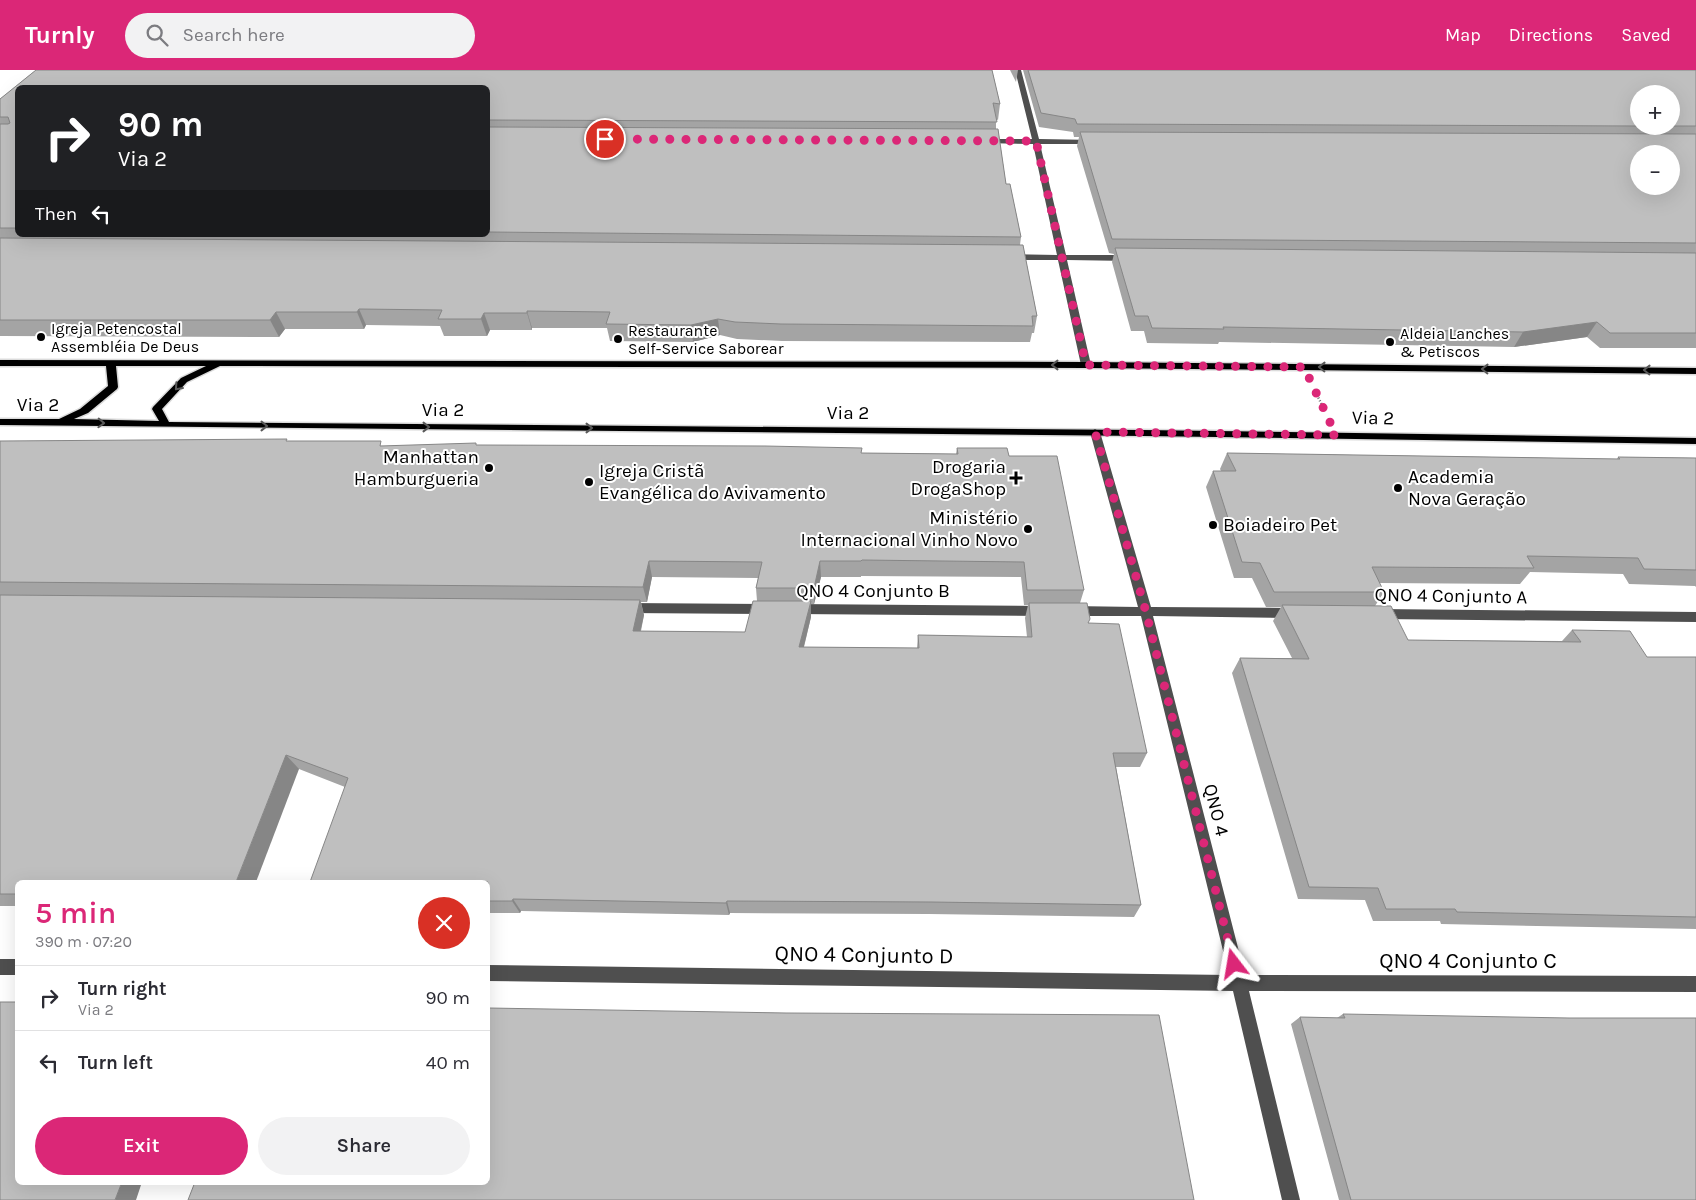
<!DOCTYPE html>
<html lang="en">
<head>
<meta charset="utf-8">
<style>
	body { margin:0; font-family:Karla,sans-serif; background:#f2f2f3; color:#2b2b33; height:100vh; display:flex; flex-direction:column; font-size:19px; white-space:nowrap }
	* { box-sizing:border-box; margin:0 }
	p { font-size:16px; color:#7c7c81 }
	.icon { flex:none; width:28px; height:28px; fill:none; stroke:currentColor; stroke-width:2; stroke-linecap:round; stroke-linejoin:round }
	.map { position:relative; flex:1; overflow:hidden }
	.sheet { position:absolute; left:15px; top:810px; width:475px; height:305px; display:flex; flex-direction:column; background:#fff; border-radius:8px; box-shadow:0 5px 20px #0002 }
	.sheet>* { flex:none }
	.hud { position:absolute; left:15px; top:15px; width:475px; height:152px; border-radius:8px; box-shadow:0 5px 20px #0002; background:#202124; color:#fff; overflow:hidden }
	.buttons { position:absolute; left:1630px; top:15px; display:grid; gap:10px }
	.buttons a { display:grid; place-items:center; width:50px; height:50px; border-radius:50%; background:#fff; box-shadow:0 5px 20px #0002; font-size:25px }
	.pin { position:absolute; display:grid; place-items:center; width:42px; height:42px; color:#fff; margin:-21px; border:2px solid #fff; border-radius:50%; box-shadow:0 1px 5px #0007 }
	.me { position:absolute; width:55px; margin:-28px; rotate:346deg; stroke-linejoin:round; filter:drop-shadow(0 0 4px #0008) }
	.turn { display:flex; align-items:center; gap:18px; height:105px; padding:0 20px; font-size:22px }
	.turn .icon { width:65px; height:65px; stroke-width:2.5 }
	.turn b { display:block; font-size:35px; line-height:42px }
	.then { display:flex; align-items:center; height:48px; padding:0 20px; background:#0003; gap:10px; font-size:19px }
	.round { display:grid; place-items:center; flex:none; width:52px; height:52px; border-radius:26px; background:#f2f2f3 }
	.overview { display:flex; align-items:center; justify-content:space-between; height:85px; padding:0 20px }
	h1 { font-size:30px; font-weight:600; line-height:38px; color:#db2777 }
	.button { display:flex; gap:10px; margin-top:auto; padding:10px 20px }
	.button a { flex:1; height:58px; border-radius:30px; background:#db2777; color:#fff; font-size:20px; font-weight:600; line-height:58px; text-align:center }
	.button a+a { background:#f2f2f3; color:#2b2b33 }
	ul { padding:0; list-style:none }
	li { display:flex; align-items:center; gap:15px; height:65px; padding:0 20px; border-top:1px solid #e1e1e2 }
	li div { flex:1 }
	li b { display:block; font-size:19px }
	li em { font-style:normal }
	header { display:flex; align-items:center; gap:30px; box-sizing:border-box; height:70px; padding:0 25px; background:#db2777; color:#fff }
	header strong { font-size:24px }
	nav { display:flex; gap:28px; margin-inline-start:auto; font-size:18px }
	.search { width:350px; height:45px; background:#f2f2f3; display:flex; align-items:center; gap:12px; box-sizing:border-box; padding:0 18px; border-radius:28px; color:#7c7c81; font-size:19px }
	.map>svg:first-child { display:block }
</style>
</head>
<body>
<header>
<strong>Turnly</strong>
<div class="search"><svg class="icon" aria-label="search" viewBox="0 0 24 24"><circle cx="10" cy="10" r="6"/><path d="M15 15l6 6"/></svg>Search here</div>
<nav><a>Map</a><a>Directions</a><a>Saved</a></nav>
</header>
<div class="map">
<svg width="1696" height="1130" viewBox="0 0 1696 1130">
	<rect width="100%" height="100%" fill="#fff"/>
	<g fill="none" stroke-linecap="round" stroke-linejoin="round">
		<defs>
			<path id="major" d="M0,290L1086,292L1696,298V304L1086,298L220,296L187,312L162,339L169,352L1143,360L1696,368V374L1143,366L0,355V349H59L80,339L108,316L106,296H0ZM116,296H206L181,308L153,337L152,339L159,351L74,349L88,343L117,319L118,317Z"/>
		</defs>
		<!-- major casing -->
		<use href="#major" stroke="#dbdbdb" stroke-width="3"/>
		<!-- path -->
		<polyline stroke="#717171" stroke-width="2.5" stroke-dasharray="1 2" stroke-linecap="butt" points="1317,325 1323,337"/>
		<!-- minor -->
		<g fill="#4f4f4f" fill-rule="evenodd">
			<polygon points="1015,0 1021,0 1039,69 1095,70 1099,72 1095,74 1040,74 1066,185 1130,185 1134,188 1130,191 1067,190 1091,295 1086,298 1081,295 1058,190 1010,190 1006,187 1010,184 1057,185 1033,74 982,73 978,71 982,69 1032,69"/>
			<polygon points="1095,359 1100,362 1151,537 1294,538 1298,540 1300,543 1298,546 1294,548 1153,546 1245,905 1696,906 1696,922 1249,921 1300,1130 1282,1130 1233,921 488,911 488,895 1229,905 1141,546 1071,546 1067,544 1065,541 1067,538 1071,536 1138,537 1090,362"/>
			<polygon points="626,533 766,534 770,536 772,539 770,542 766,544 626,543 622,541 620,538 622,535"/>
			<polygon points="794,534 1044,536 1048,538 1050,541 1048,544 1044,546 794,544 790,542 788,539 790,536"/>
			<polygon points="1379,539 1696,542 1696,552 1379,549 1375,547 1373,544 1375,541"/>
			<rect x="0" y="889" width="18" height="16"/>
		</g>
		<!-- major -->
		<use href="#major" fill="#000" fill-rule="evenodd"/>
	</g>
	<!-- wall -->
	<g fill="#a4a4a4" fill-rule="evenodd">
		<path d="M36,0H992L1000,34L998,50L996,49V59H998L1006,114H1010L1021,167L1020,175H1023L1037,246L1034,263H1032L1030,272L782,271L737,269L720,265L693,272L610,271L607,258H532V260H490L487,266H444L440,256L366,255L364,259H285L279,267L0,266V29ZM18,18H488V165H18Z"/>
		<polygon points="1010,0 1018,0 1016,12"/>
		<polygon points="1023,0 1696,0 1696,278 1600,278 1587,267 1514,277 1219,272 1218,274 1147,273 1144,261 1131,261 1112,192 1114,184 1109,183 1077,76 1079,67 1074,67 1073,62 1039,57"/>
		<path d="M0,371H288L384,376L477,375L862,383L956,384L957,378L1009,386L1084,520L1080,533L1088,553L1147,683L1140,697H1116L1141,835L1134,847L929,844L730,843L729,845L521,841L520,843H488V812L345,717L299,699L18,812V836H0ZM861,506L1021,507L1024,535H1028L1025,548L1027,567L918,565L917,578L804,577L811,547V534H814L821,507H861ZM652,507L758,508L756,518L757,531L745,562L641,561L644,545L641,532H647Z"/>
		<polygon points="1227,383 1617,389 1618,387 1696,388 1696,517 1695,516 1629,514 1623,504 1530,502 1520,514 1379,513 1384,522 1375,536 1408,570 1562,571 1572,560 1647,587 1696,587 1696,859 1441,854 1440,851 1373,851 1365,830 1298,829 1232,603 1240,588 1292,588 1273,551 1281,537 1266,537 1252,508 1234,508 1206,417 1213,401 1221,401 1220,399"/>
		<polygon points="1343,944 1696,1130 1339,1130 1291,954 1300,947 1337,948"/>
	</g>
	<!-- shaded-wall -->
	<g fill="#868686">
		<polygon points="359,239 366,255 364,259 357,242"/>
		<polygon points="527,241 532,258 532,260 527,243"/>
		<polygon points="276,242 285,259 279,267 270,250"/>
		<polygon points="484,243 490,260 487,266 481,249"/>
		<polygon points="718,249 720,265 693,272 691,255"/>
		<polygon points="1597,252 1587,267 1514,277 1523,262"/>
		<polygon points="649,491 652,507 647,532 643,517"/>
		<polygon points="820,491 821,507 814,534 814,518"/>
		<polygon points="640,530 644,545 637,576 633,561"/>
		<polygon points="811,531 811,547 800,592 799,577"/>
		<polygon points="286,685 299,699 256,812 236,812"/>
		<polygon points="513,829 521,841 520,843 512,831"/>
		<polygon points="727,831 730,843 729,845 726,833"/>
		<polygon points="122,1112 142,1112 136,1130 115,1130"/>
	</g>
	<!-- building -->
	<g fill="#bfbfbf" stroke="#868686" fill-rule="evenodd">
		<polygon points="36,0 992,0 1000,34 993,33 997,52 488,50 488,18 18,18 18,158 0,158 0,54 8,54 10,53 8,47 0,47 0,29"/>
		<polygon points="1028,0 1696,0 1696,56 1671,56 1671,24 1639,24 1639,56 1077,54 1075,49 1041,43"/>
		<polygon points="488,57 998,59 1006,114 1010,114 1021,167 488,162"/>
		<path d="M1080,62L1696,64V173L1112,169ZM1639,84H1671V116H1639Z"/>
		<polygon points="0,168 1023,175 1037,246 1032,246 1033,256 781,254 735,252 718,249 691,255 606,254 610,242 527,241 527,243 484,243 481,249 438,249 442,240 359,239 357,242 276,242 270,250 0,250"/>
		<polygon points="1115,178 1696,183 1696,263 1610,263 1597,252 1523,262 1223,257 1224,259 1152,258 1148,246 1135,246"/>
		<polygon points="287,369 286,371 381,371 380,376 476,373 476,375 765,376 862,378 861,383 958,384 957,378 1007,378 1009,386 1057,386 1084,520 1027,520 1024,492 862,490 861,491 820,491 814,518 756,518 762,492 649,491 643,517 0,512 0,371"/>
		<polygon points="1227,383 1620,389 1618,387 1696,388 1696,500 1644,499 1638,488 1527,486 1534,498 1372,497 1384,522 1274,522 1260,493 1242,492 1213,401 1236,401"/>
		<polygon points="0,525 640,530 633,561 745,562 753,531 811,531 799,577 919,578 918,565 1032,567 1029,533 1087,533 1090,549 1088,553 1119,554 1147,683 1113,683 1141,835 931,832 727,831 726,833 513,829 512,831 488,831 488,812 310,812 348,708 286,685 236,812 18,812 18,824 0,824"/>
		<polygon points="1282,535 1391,536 1408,570 1581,572 1572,560 1630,561 1647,587 1696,587 1696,847 1457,842 1455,839 1386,839 1378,818 1309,817 1240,588 1309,589"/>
		<polygon points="0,932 18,932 18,1112 122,1112 115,1130 0,1130"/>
		<polygon points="488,938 786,943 1159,945 1194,1130 188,1130 195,1112 488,1112"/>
		<polygon points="1343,944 1569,948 1696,948 1696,1130 1351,1130 1300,947 1345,948"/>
	</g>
	<!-- one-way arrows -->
	<defs><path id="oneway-chevron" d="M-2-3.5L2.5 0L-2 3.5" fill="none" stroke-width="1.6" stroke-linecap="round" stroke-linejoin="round" transform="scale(1.25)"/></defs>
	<g stroke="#595959">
		<use href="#oneway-chevron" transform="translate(1055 295) rotate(-180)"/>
		<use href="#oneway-chevron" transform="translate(1322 297) rotate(-179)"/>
		<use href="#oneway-chevron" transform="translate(1485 299) rotate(-179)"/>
		<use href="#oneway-chevron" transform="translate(1647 300) rotate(-179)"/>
		<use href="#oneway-chevron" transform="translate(178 317) rotate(132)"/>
		<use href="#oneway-chevron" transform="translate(101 353) rotate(2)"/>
		<use href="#oneway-chevron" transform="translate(264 356)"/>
		<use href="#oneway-chevron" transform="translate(426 357)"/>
		<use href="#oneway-chevron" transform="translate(589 358)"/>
	</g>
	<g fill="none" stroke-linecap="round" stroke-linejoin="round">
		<!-- route -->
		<polyline stroke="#db2777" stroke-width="9" stroke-dasharray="0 16.2" points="605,69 1036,71 1086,295 1304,297 1336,365 1095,362 1146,542 1234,894"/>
	</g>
	<!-- markers -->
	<g fill="#000" stroke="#fff" stroke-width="2">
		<circle cx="41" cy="267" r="5"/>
		<circle cx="618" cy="269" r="5"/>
		<circle cx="1390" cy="272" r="5"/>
		<circle cx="489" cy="398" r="5"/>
		<path d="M1013.5 400.5h5v5h5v5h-5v5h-5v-5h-5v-5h5z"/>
		<circle cx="589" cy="412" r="5"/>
		<circle cx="1398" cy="418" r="5"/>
		<circle cx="1213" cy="455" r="5"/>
		<circle cx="1028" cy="459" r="5"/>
	</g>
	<g text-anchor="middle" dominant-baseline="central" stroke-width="4" stroke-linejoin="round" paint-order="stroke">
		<!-- far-poi labels -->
		<g font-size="16" fill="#000" stroke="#fff" text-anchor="start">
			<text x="51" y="258">Igreja Petencostal<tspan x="51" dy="18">Assembléia De Deus</tspan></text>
			<text x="628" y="260">Restaurante<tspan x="628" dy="18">Self-Service Saborear</tspan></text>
			<text x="1400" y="263">Aldeia Lanches<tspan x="1400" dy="18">&amp; Petiscos</tspan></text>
		</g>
		<!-- street labels -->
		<g font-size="19" fill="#000" stroke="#fff">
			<text x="38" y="335">Via 2</text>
			<text x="443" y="340">Via 2</text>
			<text x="848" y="343">Via 2</text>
			<text transform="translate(1373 348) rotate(1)">Via 2</text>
			<text x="873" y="521">QNO 4 Conjunto B</text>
			<text transform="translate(1451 526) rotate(1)">QNO 4 Conjunto A</text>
			<text transform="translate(1216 740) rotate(76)">QNO 4</text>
		</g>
		<!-- poi labels -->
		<g font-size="19" fill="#000" stroke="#fff" text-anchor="end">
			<text x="479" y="387">Manhattan<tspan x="479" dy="22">Hamburgueria</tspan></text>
			<text x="1006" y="397">Drogaria<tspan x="1006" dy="22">DrogaShop</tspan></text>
			<text x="599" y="401" text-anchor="start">Igreja Cristã<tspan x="599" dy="22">Evangélica do Avivamento</tspan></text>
			<text x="1408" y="407" text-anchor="start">Academia<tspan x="1408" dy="22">Nova Geração</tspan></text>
			<text x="1018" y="448">Ministério<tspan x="1018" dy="22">Internacional Vinho Novo</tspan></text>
			<text x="1223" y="455" text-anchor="start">Boiadeiro Pet</text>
		</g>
		<!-- near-street labels -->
		<g font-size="22" fill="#000" stroke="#fff">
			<text transform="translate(864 885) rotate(1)">QNO 4 Conjunto D</text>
			<text x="1468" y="891">QNO 4 Conjunto C</text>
		</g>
	</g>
</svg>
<div class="buttons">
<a>+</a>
<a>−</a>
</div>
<div class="pin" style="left:605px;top:69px;background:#d93025"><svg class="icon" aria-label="arrive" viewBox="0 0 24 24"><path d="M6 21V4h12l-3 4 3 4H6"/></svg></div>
<svg class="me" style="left:1234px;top:894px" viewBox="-20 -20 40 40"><path d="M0-17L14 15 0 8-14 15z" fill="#db2777" stroke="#fff" stroke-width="4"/></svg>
<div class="hud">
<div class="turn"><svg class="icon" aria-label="right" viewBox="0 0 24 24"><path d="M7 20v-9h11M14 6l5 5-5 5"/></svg><div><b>90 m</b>Via 2</div></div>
<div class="then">Then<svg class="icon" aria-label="left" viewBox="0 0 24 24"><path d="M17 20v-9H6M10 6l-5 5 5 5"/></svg></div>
</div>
<section class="sheet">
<div class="overview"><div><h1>5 min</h1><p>390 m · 07:20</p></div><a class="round" style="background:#d93025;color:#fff"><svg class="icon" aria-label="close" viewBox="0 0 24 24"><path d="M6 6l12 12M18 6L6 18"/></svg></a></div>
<ul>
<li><svg class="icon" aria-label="right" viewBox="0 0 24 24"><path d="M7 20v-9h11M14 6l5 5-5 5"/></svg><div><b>Turn right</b><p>Via 2</p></div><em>90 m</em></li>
<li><svg class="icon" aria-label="left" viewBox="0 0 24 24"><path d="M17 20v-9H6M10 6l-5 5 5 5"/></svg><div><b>Turn left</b></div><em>40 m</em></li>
</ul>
<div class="button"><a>Exit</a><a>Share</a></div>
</section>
</div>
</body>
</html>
